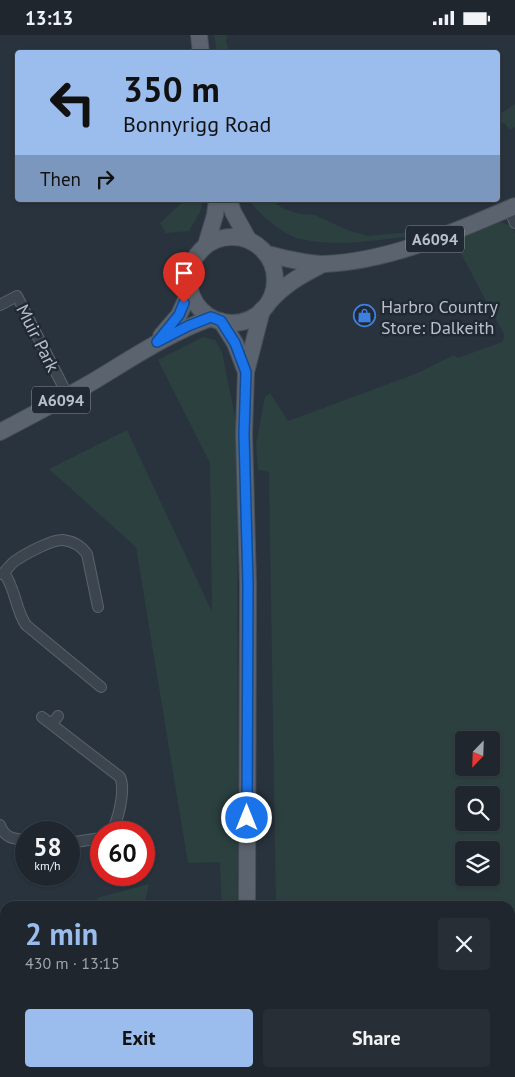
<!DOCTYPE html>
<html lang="en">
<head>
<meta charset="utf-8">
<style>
	body { margin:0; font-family:"PT Sans",sans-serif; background:#272e36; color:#f1f3f6; height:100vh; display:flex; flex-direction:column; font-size:19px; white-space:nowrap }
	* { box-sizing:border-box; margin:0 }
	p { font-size:16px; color:#a1a5aa }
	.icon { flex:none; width:28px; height:28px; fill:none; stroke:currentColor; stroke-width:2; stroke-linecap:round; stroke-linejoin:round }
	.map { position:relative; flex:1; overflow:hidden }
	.drawer { position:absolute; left:0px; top:866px; width:515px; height:176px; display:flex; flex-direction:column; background:#1f262e; border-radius:15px 15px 0 0; box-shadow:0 1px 4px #0004,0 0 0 1px #3c434a }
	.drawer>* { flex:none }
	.banner { position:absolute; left:15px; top:15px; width:485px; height:152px; border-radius:5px; box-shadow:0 1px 4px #0004,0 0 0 1px #3c434a; background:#9abded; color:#111; overflow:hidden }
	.needle { width:32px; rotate:203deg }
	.tools { position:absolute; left:455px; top:696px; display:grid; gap:10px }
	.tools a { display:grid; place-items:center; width:45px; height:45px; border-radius:5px; background:#1f262e; box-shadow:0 1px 4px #0004,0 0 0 1px #3c434a; font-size:25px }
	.speed { position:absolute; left:15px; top:786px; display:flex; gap:10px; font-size:25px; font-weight:700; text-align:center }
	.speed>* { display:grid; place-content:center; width:65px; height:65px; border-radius:50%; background:#1f262e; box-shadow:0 1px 4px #0004,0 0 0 1px #3c434a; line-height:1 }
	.speed small { font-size:12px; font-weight:400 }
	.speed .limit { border:8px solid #d22; background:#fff; color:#111 }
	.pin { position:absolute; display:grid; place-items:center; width:42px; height:42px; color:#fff; margin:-51px -21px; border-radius:50% 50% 50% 0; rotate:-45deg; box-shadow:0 0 5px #0007 }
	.pin .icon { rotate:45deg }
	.me { position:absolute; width:55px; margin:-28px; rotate:0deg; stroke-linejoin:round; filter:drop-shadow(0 0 4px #0008) }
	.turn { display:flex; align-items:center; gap:18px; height:105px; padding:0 25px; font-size:22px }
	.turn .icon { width:65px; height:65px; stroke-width:2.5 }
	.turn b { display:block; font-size:35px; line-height:42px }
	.then { display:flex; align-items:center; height:48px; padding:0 25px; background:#0003; gap:10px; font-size:19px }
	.round { display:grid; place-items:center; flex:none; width:52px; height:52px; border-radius:5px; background:#272e36 }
	.summary { display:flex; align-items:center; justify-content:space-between; height:85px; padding:0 25px }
	h1 { font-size:30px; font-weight:700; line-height:38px; color:#9abded }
	.primary-button { display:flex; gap:10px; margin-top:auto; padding:10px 25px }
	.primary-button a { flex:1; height:58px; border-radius:5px; background:#9abded; color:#111; font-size:20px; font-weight:700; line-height:58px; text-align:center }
	.primary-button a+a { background:#272e36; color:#f1f3f6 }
	.status { display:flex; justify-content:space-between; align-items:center; height:35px; padding:0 25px; background:#1f262e; direction:ltr }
	.status svg { height:14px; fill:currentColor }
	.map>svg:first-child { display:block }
</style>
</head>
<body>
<div class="status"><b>13:13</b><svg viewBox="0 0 49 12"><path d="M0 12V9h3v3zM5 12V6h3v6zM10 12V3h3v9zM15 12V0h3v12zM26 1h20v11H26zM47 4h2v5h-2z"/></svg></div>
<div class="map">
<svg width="515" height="1042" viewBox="0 0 515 1042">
	<rect width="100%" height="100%" fill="#29333e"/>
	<!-- green -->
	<g fill="#2c4040" fill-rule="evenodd">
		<polygon points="214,0 227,0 226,5 229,17 217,17"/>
		<polygon points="515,69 515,92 510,95 505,89 498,87 498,80"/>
		<polygon points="185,165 203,165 200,177 189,196 166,198 160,188"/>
		<path d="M249,165H271L282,173L299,179L315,180L347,195L368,201L420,196V200C381,204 339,213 301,204C283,200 259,179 249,165Z"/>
		<path d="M500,187L512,191L515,198V1042H280L279,1038H510V871H276L269,437L258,435L256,409L265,362L270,358L288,386L418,338L454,320L458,323L502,307L505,301L457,211L458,204ZM464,705H491V732H464ZM464,760H491V788H464ZM464,815H491V842H464Z"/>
		<polygon points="203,302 215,305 222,317 237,393 238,871 222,871 220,827 188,828 136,512 49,434 127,395 212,577 210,428 158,325"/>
		<polygon points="149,849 144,871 95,871 97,863"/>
		<polygon points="60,1038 105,1038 104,1042 59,1042"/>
	</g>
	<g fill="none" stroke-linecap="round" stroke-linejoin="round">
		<defs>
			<g id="minor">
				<polyline points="509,174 515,188"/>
				<polyline points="0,270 17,261 68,361"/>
				<path d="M4,538C8,533 12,527 18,524C27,518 53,504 63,505C73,506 81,511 87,519L98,572"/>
				<path d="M0,539L4,538C16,554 15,574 26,590L101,652"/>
				<path d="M42,682L120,742C126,755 118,786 111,798"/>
				<polyline points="52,689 58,681"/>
				<path d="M0,790C4,803 14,804 26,805"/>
				<polyline points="69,808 101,803"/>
				<polyline points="0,898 5,898"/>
			</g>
			<g id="primary">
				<polyline points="199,0 201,18"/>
				<polyline points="229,165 233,177 248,204"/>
				<circle cx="232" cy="245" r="43"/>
				<polyline points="206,210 215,180 217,165"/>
				<path d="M267,219C285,223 305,229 324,229C392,226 453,197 515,171"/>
				<path d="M270,266C286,248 302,240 323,229"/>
				<polyline points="221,286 235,308 246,337"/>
				<polyline points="161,301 179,280 190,256"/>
				<path d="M0,397C32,380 63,364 94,346C132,323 169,298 211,283"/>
				<polyline points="247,871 248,549 244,399 246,337 262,275"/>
				<polyline points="246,1042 247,1038"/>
			</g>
		</defs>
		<!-- minor casing -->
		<use href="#minor" stroke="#5a636c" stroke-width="12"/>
		<!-- primary casing -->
		<use href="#primary" stroke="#464e58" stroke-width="18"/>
		<!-- minor -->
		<use href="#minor" stroke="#3c454e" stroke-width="10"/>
		<!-- primary -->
		<use href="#primary" stroke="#5b646e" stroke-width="16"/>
	</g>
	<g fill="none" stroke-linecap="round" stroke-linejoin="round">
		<defs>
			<polyline id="route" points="184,268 179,280 157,307 188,291 211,282 221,286 235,308 246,337 244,399 248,549 247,783"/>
		</defs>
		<!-- route casing -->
		<use href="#route" stroke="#114b97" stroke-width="12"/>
		<!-- route -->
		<use href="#route" stroke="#1a73e8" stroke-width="9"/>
	</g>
	<!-- icons -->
	<defs>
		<symbol id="shop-ring" viewBox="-11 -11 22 22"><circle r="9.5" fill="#212a34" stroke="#3f7fe0" stroke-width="1.5"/><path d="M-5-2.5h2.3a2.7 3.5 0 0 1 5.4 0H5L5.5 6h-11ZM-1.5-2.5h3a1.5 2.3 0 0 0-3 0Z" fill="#3f7fe0"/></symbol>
	</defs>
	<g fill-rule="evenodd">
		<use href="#shop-ring" x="352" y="268" width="25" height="25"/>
	</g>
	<g text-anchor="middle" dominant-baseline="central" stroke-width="5" stroke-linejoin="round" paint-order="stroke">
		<!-- shield labels -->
		<g fill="#212a34" stroke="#8b939c" stroke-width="1">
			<rect x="406" y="190.5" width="58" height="27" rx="4"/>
			<rect x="32" y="351.5" width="58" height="27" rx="4"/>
		</g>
		<g font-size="16" font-weight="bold" fill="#b9c0c9">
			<text x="435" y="204">A6094</text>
			<text x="61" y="365">A6094</text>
		</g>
		<!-- poi labels -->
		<g font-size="18" fill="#b9c0c9" stroke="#212a34" text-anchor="start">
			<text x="381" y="271">Harbro Country<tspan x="381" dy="21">Store: Dalkeith</tspan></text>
		</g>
		<!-- street labels -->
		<g font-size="18" fill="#b9c0c9" stroke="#212a34">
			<text transform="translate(38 303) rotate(63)">Muir Park</text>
		</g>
	</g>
</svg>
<div class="tools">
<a><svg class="needle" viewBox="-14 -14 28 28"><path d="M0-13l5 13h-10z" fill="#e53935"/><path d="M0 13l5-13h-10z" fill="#a1a5aa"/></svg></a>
<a><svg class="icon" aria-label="search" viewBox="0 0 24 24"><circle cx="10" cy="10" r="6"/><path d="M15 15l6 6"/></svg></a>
<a><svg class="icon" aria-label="layers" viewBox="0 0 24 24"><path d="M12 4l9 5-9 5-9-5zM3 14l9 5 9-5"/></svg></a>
</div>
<div class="speed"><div>58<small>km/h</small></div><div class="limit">60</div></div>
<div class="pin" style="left:184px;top:268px;background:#d93025"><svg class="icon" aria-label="arrive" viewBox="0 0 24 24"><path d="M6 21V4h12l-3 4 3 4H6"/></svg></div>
<svg class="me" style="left:247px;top:783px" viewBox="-20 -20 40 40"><circle r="17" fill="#1a73e8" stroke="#fff" stroke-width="3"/><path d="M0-11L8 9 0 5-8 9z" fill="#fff"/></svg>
<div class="banner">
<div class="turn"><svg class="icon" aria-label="left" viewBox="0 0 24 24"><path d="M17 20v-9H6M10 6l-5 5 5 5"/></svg><div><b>350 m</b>Bonnyrigg Road</div></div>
<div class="then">Then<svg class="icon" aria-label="right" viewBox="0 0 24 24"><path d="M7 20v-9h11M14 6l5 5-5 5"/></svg></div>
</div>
<section class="drawer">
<div class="summary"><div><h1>2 min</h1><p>430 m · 13:15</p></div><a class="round"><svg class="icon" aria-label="close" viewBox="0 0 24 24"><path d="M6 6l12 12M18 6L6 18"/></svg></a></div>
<div class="primary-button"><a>Exit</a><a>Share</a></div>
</section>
</div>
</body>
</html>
